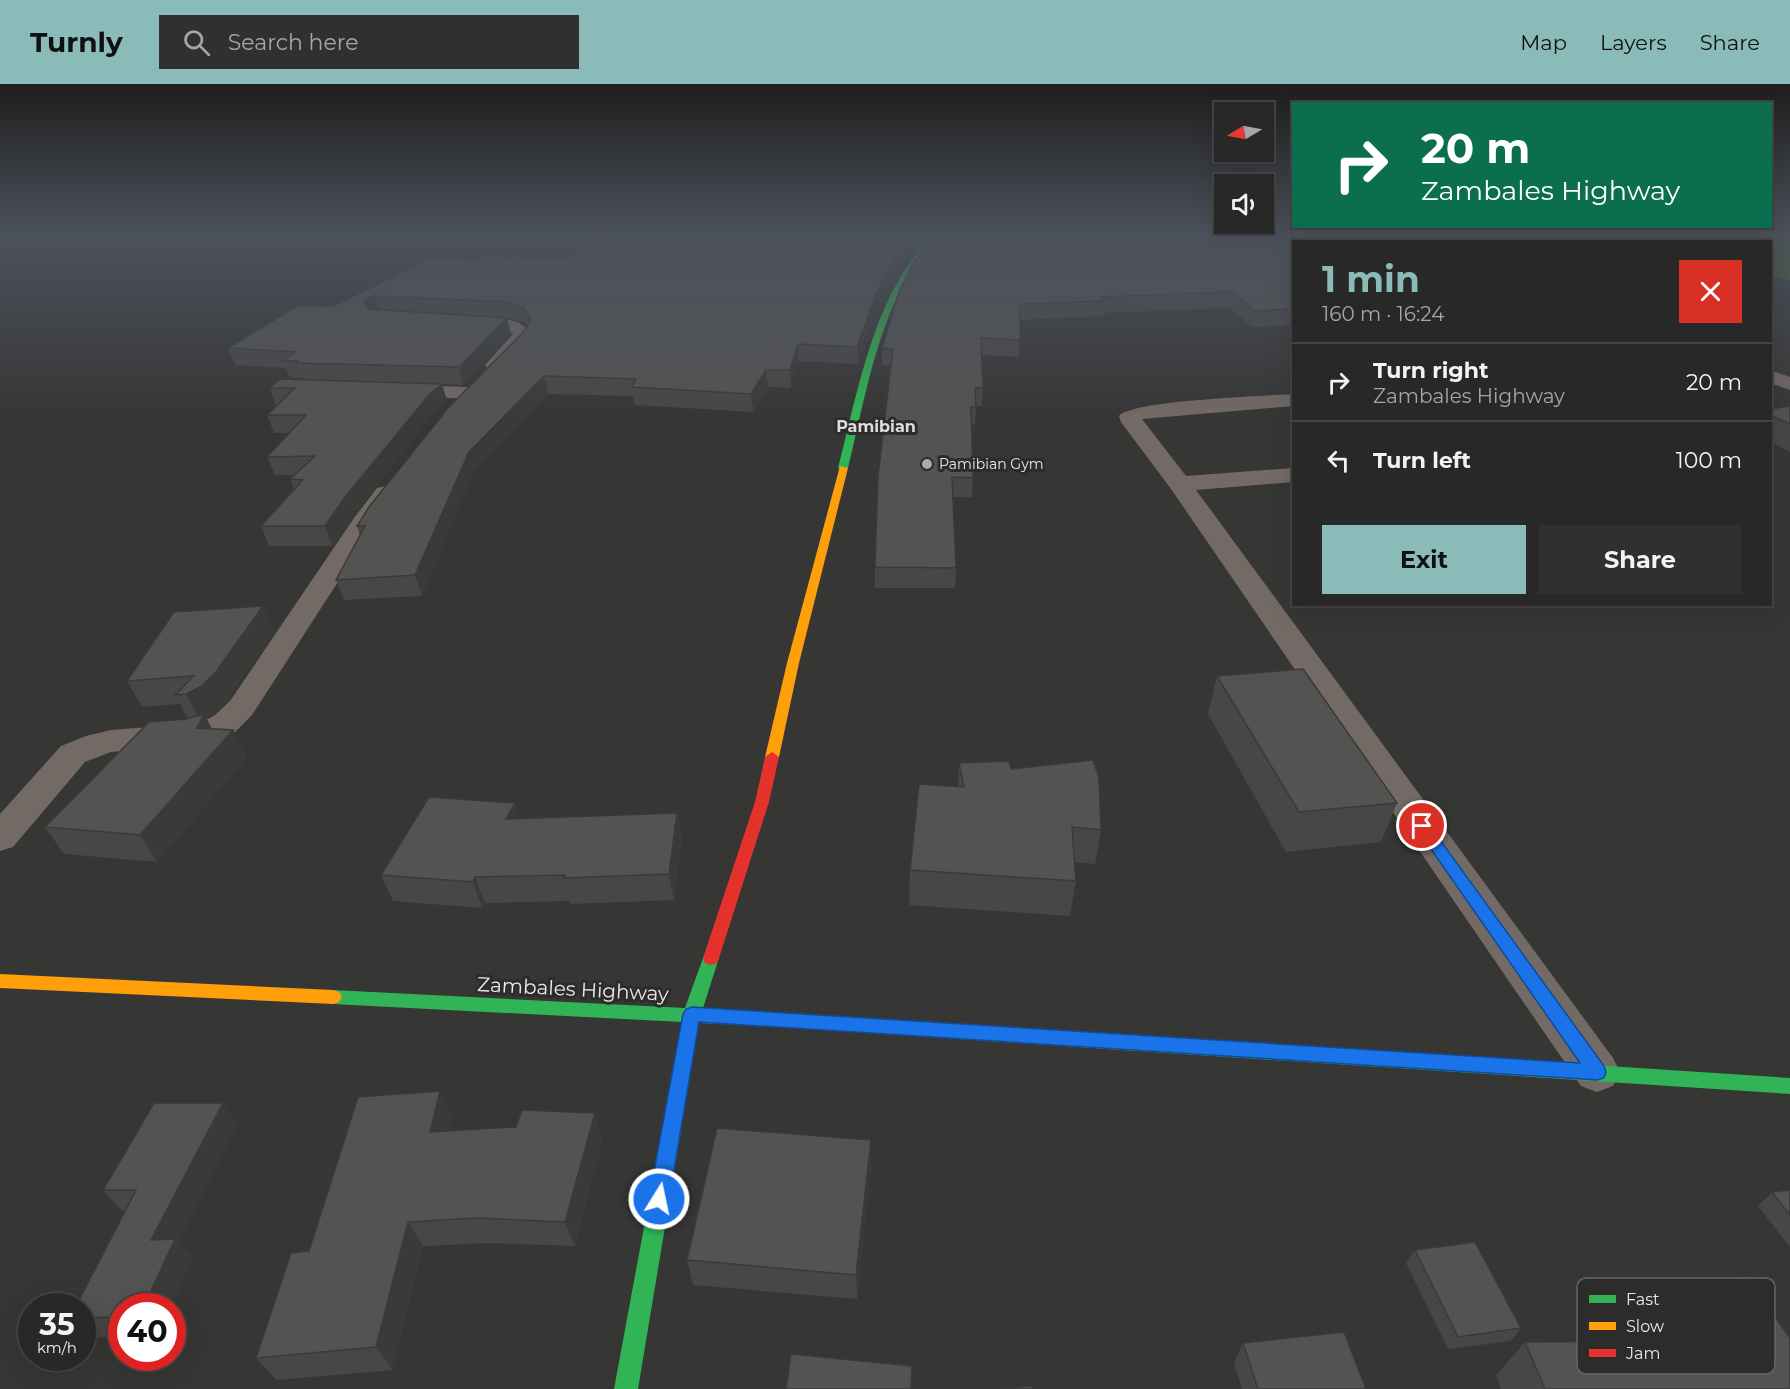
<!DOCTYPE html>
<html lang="en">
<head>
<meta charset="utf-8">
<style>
	body { margin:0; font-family:Montserrat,sans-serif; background:#303030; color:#f1f3f6; height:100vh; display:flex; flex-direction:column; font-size:22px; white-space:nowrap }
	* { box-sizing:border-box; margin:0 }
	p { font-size:20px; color:#a5a6a8 }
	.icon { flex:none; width:33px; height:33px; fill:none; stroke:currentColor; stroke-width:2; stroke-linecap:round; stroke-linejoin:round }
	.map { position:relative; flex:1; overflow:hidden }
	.panel { position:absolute; left:1292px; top:156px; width:480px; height:366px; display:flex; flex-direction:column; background:#282828; border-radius:0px; box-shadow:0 6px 24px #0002,0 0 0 2px #444445 }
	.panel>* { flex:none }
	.banner { position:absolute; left:1292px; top:18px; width:480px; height:126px; border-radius:0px; box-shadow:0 6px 24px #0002,0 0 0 2px #444445; background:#0b6e4f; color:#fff; overflow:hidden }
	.needle { width:39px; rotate:260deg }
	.buttons { position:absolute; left:1214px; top:18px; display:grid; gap:12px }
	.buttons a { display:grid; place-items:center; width:60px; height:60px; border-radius:0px; background:#282828; box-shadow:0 6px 24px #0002,0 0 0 2px #444445; font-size:30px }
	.speed { position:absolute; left:18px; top:1209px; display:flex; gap:12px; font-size:30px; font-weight:700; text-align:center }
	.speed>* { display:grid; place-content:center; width:78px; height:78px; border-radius:50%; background:#282828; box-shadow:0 6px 24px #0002,0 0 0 2px #444445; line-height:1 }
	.speed small { font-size:15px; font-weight:400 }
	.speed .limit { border:9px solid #d22; background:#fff; color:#111 }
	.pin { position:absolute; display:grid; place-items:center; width:51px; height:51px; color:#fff; margin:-26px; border:3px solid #fff; border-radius:50%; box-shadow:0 2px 6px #0007 }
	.me { position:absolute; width:66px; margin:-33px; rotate:10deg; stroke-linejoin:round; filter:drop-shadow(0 0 4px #0008) }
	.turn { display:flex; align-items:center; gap:21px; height:126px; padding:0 30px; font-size:27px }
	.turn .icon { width:78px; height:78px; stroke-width:2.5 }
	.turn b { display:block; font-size:42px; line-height:51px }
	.round { display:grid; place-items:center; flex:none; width:63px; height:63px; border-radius:0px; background:#303030 }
	.head { display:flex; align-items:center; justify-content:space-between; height:102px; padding:0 30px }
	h1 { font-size:36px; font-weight:700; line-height:45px; color:#8bbbb9 }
	.action { display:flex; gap:12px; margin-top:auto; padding:12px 30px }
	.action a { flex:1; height:69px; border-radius:0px; background:#8bbbb9; color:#111; font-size:24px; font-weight:700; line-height:69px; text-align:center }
	.action a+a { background:#303030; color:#f1f3f6 }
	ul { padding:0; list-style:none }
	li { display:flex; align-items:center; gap:18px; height:78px; padding:0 30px; border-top:2px solid #444445 }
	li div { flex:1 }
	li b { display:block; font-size:22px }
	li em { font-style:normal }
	header { display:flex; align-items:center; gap:36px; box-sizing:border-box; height:84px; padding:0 30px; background:#8bbbb9; color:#111 }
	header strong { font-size:28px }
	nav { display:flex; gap:33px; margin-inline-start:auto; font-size:21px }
	.search { width:420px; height:54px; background:#303030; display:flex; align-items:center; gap:15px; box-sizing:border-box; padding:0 21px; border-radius:0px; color:#a5a6a8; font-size:22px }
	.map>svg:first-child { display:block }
</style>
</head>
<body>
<header>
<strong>Turnly</strong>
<div class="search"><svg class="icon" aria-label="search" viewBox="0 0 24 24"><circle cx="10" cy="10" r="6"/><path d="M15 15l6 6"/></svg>Search here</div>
<nav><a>Map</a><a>Layers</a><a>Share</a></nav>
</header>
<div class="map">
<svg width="1790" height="1305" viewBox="0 0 1790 1305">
	<rect width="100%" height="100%" fill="#363635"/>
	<!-- water -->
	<polygon fill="#3e681d" points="1632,150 1790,150 1790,196 1770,191 1770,158 1651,157"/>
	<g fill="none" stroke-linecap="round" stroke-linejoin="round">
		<!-- street -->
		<g fill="#736965" fill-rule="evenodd">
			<path d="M496,233L518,238L532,249C528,265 505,289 488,285L485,281L513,250C497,239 477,247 459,243L456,239L459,235Z"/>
			<polygon points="1770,286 1790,293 1790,306 1770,299"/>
			<polygon points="401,301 468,303 475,305 478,309 475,313 468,315 394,311 391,307 394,303"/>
			<path d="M1293,310V322L1142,335L1186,392L1293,384V398L1196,406L1613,974L1620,988L1613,1002L1597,1008L1581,1002L1171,405L1121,338L1119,332C1131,316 1266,312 1293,310Z"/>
			<polygon points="386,402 395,404 398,409 374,442 252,631 235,648 219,656 198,661 111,668 85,678 13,763 0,767 0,730 61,662 86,652 111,646 201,639 215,631 230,617 354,434 377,404"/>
		</g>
		<!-- fast -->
		<g fill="#30b455" fill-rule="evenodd">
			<path d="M934,150H940C930,163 917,175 909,190C875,249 864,319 848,384L840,386L838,384C855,319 867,249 902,190C911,175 923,163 934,150Z"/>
			<polygon points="711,867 717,869 719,874 703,924 785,929 791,931 794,936 791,941 785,943 699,939 638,1305 614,1305 682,938 333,920 327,918 324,913 327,908 333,906 685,924 703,874 705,869"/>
			<polygon points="1137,951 1790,994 1790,1010 1137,967 1131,964 1128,959 1131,954"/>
		</g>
		<!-- slow -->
		<g fill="#ff9f0a" fill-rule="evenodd">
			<polygon points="840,382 848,384 799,579 779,673 772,678 765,673 787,579"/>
			<polygon points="0,890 333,906 339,908 342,913 339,918 333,920 0,904"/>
			<polygon points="785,929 1137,951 1143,954 1146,959 1143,964 1137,967 785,943 779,941 776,936 779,931"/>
		</g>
		<!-- jam -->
		<polygon fill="#e5322d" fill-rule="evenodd" points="772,668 779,673 769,718 719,874 717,879 711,881 705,879 703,874 755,718 765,673"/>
	</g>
	<!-- wall -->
	<g fill="#474747">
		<polygon points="666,150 927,150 894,190 877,222 858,280 798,277 791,304 768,303 753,328 635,321 633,312 548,310 474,387 422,512 344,516 336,496 360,452 357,442 526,245 528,240 527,239 510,234 493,233 507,234 511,250 463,301 442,300 447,317 434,329 352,433 332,462 269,462 261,442 294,405 290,395 295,391 275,391 267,373 289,349 274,349 267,331 276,322 270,304 302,295 302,294 290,294 286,284 235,281 228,264 332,223 476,177 572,174 661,155"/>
		<polygon points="936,150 1293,158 1293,241 1252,243 1230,224 1103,229 1102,232 1020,236 1019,273 982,271 983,304 982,322 976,322 975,341 972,341 973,394 972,413 953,413 956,484 955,504 875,504 875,483 891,281 882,281 882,264"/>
		<polygon points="1790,322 1790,368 1770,358 1770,325"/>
		<polygon points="263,522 274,547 228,616 214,629 206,634 212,645 233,646 247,673 157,778 64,770 45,743 188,635 180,620 142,623 127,597"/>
		<polygon points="1217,592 1397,719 1381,758 1286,768 1208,630"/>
		<polygon points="959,679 1011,685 1101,746 1095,780 1074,778 1076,797 1070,832 909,821 910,786 958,703"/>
		<polygon points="677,729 682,755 674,816 571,820 570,817 485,819 482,824 393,817 381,791 519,734"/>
		<polygon points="440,1007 453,1033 449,1047 603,1055 575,1162 490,1159 423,1162 393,1286 277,1296 256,1274 309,1167"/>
		<polygon points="223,1019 238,1040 178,1158 193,1175 122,1222 122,1252 91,1254 82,1246 82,1222 125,1126 121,1126 103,1106"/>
		<polygon points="871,1056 871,1082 857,1215 693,1201 687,1176"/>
		<polygon points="1790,1106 1790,1163 1758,1122 1772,1108"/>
		<polygon points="1415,1166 1521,1244 1511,1257 1448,1265 1406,1179"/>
		<polygon points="1700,1201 1790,1305 1501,1305 1496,1291 1525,1258 1677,1257 1663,1235"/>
		<polygon points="1243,1259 1366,1305 1242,1305 1234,1279"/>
	</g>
	<!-- shaded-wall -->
	<g fill="#3a3a39">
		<polygon points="915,150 927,150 894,190 877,222 858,280 857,263 877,207 894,175"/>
		<polygon points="375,212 380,228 369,234 364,218 369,213"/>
		<polygon points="507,234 511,250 463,301 459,283"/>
		<polygon points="798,260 798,277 791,304 790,286"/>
		<polygon points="766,286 768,303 753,328 751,310"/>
		<polygon points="544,292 548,310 474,387 422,512 415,491 469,368"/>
		<polygon points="442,300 447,317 434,329 352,433 332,462 325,442 345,413 429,311"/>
		<polygon points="263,522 274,547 228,616 214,629 206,634 218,657 197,644 200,637 186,610"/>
		<polygon points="233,646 247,673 157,778 140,751"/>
		<polygon points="515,719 522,744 506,735"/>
		<polygon points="677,729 682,755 674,816 669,790"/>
		<polygon points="475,793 485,819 482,824 473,798"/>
		<polygon points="440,1007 453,1033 443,1073 430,1048"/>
		<polygon points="223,1019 238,1040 178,1158 193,1175 172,1222 144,1222 151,1156"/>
		<polygon points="595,1029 603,1055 575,1162 565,1138"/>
		<polygon points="871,1056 871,1082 857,1215 856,1191"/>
		<polygon points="408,1138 423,1162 393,1286 376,1263"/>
	</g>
	<!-- building -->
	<g fill="#535352" stroke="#3a3a39" stroke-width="1.5">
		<polygon points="666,150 915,150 894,175 877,207 857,263 798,260 790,286 766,286 751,310 632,303 636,295 544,292 469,368 415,491 336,496 365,442 357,442 369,423 449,323 526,245 531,234 523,223 507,218 375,212 369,213 364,218 369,225 507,234 459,283 296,279 298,277 283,277 295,268 228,264 299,221 332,223 432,173 476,177 481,173 572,174 606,151 661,155"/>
		<polygon points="936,150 1634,150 1652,158 1293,158 1293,225 1255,227 1233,208 1101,213 1104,217 1020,220 1020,256 981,254 983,304 975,304 976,323 971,323 973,394 952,393 956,484 875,483 878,392 893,265 882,264 899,208 914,178"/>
		<polygon points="280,295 442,300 429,311 345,413 325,442 261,442 303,396 290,395 315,372 267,373 306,331 267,331 295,304 270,304"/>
		<polygon points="1790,322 1790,340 1770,331 1770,325"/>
		<polygon points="263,522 215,589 200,603 186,610 175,611 194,592 127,597 174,528"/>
		<polygon points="1303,585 1397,719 1299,728 1217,592"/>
		<polygon points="204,630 197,644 233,646 140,751 45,743 149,638 186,635"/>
		<polygon points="1093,676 1099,694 1101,746 1072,743 1076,797 910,786 919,700 964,703 959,679 1009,677 1011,685"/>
		<polygon points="429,713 515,719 506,735 677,729 669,790 564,794 565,791 475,793 473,798 381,791"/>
		<polygon points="440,1007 430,1048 516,1043 522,1026 595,1029 565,1138 478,1134 408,1138 376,1263 256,1274 291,1169 309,1167 358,1013"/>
		<polygon points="154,1019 223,1019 151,1156 175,1155 144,1222 122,1222 122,1233 82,1234 82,1222 76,1222 136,1106 103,1106"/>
		<polygon points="717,1044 871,1056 856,1191 687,1176"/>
		<polygon points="1790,1106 1790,1131 1772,1108"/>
		<polygon points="1475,1158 1521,1244 1458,1253 1415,1166"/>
		<polygon points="1746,1193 1790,1254 1790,1305 1545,1305 1525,1258 1738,1257 1700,1201"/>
		<polygon points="1344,1248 1366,1305 1258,1305 1243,1259"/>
		<polygon points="791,1270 912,1282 911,1305 786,1305"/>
		<polygon points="1032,1302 1033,1305 997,1305"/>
	</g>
	<!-- sky -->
	<linearGradient id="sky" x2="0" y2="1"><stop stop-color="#1e1e1d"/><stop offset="0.45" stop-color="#4c525c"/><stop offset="1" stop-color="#4c525c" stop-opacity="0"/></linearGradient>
	<rect width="1790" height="333" fill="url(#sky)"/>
	<!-- route -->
	<polygon fill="#1a73e8" stroke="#114b97" stroke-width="1.5" points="1422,736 1427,738 1604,982 1606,988 1604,994 1597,996 699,938 669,1115 666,1122 659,1125 652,1122 649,1115 683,930 686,925 692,923 1580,979 1417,745 1415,742 1417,738"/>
	<!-- markers -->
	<circle fill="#abaaa9" stroke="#2d2c2a" stroke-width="2" cx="927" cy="380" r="6"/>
	<g text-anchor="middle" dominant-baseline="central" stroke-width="6" stroke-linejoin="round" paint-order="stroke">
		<!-- far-poi labels -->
		<g font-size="14" fill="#eae9e7" stroke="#2d2c2a" text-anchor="start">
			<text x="939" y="380">Pamibian Gym</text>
		</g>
		<!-- far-quarter labels -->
		<g font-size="16" font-weight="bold" fill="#dfdddb" stroke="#2d2c2a">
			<text x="876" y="342">Pamibian</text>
		</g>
		<!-- near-street labels -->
		<g font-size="20" fill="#eae9e7" stroke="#2d2c2a">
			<text transform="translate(573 905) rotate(3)">Zambales Highway</text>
		</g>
	</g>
	<!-- legend -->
	<rect x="1577" y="1194" width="198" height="96" rx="9" fill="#2d2c2a" stroke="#666563" stroke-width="1.5"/>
	<rect x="1589" y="1211" width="27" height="8" fill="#30b455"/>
	<rect x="1589" y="1238" width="27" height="8" fill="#ff9f0a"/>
	<rect x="1589" y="1265" width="27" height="8" fill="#e5322d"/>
	<g font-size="16" fill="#eae9e7">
		<text x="1626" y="1221">Fast</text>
		<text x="1626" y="1248">Slow</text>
		<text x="1626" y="1275">Jam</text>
	</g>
</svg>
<div class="buttons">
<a><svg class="needle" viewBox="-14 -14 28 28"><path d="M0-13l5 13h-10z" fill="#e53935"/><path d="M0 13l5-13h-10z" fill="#a5a6a8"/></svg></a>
<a><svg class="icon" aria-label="sound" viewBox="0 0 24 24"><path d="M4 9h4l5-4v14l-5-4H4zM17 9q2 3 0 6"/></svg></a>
</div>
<div class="speed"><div>35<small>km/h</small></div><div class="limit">40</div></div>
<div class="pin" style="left:1422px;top:742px;background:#d93025"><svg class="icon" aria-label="arrive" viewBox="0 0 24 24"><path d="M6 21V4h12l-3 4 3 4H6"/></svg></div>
<svg class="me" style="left:659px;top:1115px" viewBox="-20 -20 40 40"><circle r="17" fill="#1a73e8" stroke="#fff" stroke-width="3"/><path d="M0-11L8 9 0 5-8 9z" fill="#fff"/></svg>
<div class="banner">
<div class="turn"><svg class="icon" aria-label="right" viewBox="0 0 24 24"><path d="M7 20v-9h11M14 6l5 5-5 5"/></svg><div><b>20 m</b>Zambales Highway</div></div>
</div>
<section class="panel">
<div class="head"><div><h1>1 min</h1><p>160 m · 16:24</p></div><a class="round" style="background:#d93025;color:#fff"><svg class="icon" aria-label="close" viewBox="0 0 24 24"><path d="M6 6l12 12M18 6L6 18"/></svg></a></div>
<ul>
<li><svg class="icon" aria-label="right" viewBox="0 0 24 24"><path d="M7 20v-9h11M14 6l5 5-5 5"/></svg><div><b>Turn right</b><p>Zambales Highway</p></div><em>20 m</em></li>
<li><svg class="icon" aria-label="left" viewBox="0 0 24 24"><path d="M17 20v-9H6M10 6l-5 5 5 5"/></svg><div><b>Turn left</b></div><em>100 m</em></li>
</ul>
<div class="action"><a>Exit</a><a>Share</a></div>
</section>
</div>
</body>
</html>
